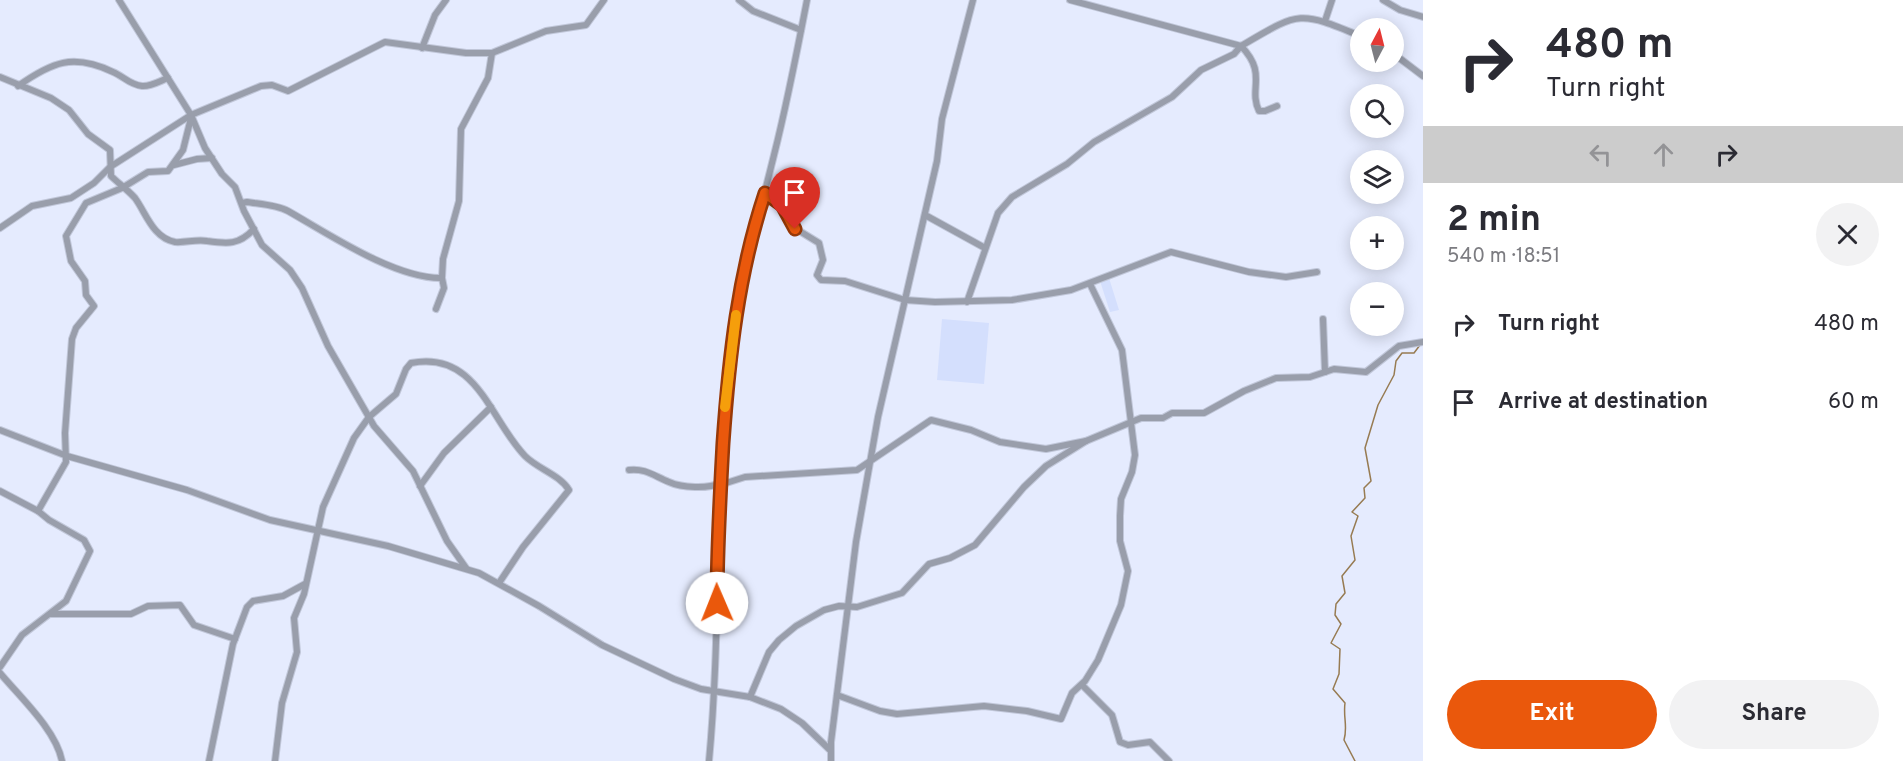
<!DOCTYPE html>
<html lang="en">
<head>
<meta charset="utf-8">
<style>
	body { margin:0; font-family:Overpass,sans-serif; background:#f2f2f3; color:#2b2b33; height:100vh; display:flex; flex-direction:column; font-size:22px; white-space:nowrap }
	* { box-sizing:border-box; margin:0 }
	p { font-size:20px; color:#7c7c81 }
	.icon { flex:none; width:33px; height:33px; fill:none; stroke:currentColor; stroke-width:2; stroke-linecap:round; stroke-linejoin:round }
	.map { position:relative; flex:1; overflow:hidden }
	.sheet { display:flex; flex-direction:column; background:#fff; width:480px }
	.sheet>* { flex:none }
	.hud { background:#fff; color:#2b2b33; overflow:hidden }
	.needle { width:39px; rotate:7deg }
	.fabs { position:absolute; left:1350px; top:18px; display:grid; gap:12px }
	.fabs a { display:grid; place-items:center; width:54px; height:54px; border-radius:50%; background:#fff; box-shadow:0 3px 15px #0003; font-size:30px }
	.pin { position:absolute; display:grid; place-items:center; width:51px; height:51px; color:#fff; margin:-62px -26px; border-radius:50% 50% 50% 0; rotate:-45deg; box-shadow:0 0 6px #0007 }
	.pin .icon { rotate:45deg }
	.me { position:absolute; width:66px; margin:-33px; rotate:359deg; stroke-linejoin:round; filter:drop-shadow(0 0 4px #0008) }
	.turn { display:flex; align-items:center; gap:21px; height:126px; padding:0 24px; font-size:27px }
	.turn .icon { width:78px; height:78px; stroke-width:2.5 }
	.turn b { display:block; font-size:42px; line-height:51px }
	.lanes { display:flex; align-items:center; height:57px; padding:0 24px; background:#0003; justify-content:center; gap:30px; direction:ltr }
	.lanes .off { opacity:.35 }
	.round { display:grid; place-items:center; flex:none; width:63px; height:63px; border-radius:32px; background:#f2f2f3 }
	.overview { display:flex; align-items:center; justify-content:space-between; height:102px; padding:0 24px }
	h1 { font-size:36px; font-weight:700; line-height:45px }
	.button { display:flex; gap:12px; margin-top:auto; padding:12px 24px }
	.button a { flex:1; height:69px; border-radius:36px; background:#ea580c; color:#fff; font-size:24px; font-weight:700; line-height:69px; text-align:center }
	.button a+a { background:#f2f2f3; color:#2b2b33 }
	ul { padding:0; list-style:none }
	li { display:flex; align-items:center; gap:18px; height:78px; padding:0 24px }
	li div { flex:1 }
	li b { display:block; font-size:22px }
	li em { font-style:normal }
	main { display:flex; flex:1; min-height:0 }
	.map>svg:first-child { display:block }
</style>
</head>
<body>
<main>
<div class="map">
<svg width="1423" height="761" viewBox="0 0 1423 761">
	<rect width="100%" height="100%" fill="#e5ebfe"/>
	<!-- built -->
	<g fill="#d4dffd">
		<polygon points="1109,278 1119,310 1110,312 1100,281"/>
		<polygon points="942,319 989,323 984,384 937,380"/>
	</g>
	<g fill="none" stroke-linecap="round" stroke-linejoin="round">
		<!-- stream -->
		<path stroke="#977b52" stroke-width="1.5" d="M1355,761L1344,740C1348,727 1343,717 1345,703L1333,689L1339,674L1340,649L1331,643L1341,624L1335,615L1336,604L1345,593L1342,576L1355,560L1351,536L1358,516L1352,512L1365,498L1364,488L1371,481L1365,448L1378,405L1394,375L1396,361L1402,353H1414L1420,345"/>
		<defs>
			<g id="street">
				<polyline points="119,0 191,115 205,148 222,174 235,187 244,211 262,245 290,270 302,288 328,346 374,426 413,471 447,541 466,568"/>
				<polyline points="739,0 753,11 801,30"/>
				<path d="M1070,0L1241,46C1299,12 1298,10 1360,36"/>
				<polyline points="1383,0 1400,10 1423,17"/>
				<polyline points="1325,21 1332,0"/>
				<polyline points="422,48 435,15 446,0"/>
				<polyline points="1394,54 1423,76"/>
				<path d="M0,77L51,98L69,110L88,134L110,150L111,176C118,183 128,190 135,198C146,213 153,238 175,242C185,243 196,239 207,241C228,244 239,245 254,229"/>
				<path d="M18,86C52,62 73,53 113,72C123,76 130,85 142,86C150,87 160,81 168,78"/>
				<polyline points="174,165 197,159 212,158"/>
				<polyline points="765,193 782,205 793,227 819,243 823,260 817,275 821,280 845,281 905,300 935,302 1012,300 1071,290 1171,252 1249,272 1286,277 1317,272"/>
				<path d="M242,203L247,202C259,204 277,205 288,211C327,233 395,279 442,278"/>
				<polyline points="925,215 985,248"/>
				<polyline points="0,228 32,206 71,198 94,183 110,167 191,115 261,86 272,85 288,91 385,42 466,53 492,53 546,31 586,25 604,0"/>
				<path d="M967,302L998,213L1012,197L1067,164L1094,142L1172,97L1201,70L1234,54L1241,46C1268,74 1248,88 1259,111H1265L1277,106"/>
				<polyline points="436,309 444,288 442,278 443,259 459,201 461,129 488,78 492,53"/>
				<polyline points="1323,319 1325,372"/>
				<polyline points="0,430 67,456 187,490 270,520 388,546 479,573 539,606 602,645 674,679 701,689 750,697 781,709 802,723 830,750"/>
				<path d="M629,470C645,468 654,476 669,482C682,488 708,489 721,483"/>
				<polyline points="720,485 745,477 857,470 931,420 971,430 1000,442 1046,449 1086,441 1141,418 1163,418 1172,413 1204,413 1244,391 1276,378 1310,377 1334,369 1366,372 1399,346 1423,342"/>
				<polyline points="420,486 444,453 491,407"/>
				<polyline points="0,491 38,511 49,520 84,540 90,551 66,601 22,635 0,667"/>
				<polyline points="38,511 66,462 65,433 72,339 76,328 94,306 86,295 85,281 71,261 66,236 86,203 122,188 148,172 168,171 183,150 191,118"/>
				<polyline points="51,614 131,614 148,606 180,605 194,625 235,639"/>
				<path d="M0,673C20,697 56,730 62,761"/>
				<polyline points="1082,685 1112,715 1120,742 1128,745 1150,742 1169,761"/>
				<polyline points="837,695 880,711 897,714 984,706 1027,711 1061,719 1072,693 1085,681 1098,660 1121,605 1128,571 1120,541 1120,516 1121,499 1132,472 1135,455 1122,350 1090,284"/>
				<polyline points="750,697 769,652 779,640 796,626 824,610 839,606 857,607 902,593 929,564 950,558 975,545 1024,487 1046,466 1086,441"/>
				<polyline points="209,761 233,644 247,607 253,601 283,596 305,584"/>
				<path d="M275,761L282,703L297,652L294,618L304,594L323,507L354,438L369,417L396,394L406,369L411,363C477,350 490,420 525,456C538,469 560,475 569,490L523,547L499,583"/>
				<path d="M709,761C721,633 715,504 727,376C734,300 756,229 774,155C787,104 797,52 807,0"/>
				<polyline points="831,761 831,742 856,542 878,417 937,161 942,119 973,0"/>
			</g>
		</defs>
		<!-- street casing -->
		<use href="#street" stroke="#c1c7d9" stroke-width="8"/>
		<!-- street -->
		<use href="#street" stroke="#999eab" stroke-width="6"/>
	</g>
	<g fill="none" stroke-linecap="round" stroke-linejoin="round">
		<defs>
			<path id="route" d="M717,603C717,549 720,497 723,443C729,358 738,274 765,193L782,205L795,229"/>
		</defs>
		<!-- route casing -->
		<use href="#route" stroke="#983908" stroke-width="15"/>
		<!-- route -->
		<use href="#route" stroke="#ea580c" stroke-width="10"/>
		<!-- slow -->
		<polyline stroke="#f59e0b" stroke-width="10" points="725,407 736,315"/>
	</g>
</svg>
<div class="fabs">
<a><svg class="needle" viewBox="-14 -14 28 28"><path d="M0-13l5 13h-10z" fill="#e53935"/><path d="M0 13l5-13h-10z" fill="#7c7c81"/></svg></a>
<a><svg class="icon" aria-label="search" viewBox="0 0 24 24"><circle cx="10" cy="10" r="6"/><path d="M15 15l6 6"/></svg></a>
<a><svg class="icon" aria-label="layers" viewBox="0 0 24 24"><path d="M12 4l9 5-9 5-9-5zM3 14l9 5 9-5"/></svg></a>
<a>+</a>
<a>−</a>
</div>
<div class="pin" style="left:795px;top:229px;background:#d93025"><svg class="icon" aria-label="arrive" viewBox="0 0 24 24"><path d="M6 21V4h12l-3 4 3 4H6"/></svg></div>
<svg class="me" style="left:717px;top:603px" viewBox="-20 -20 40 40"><circle r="19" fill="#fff"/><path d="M0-13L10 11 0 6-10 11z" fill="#ea580c"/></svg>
</div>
<section class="sheet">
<div class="hud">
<div class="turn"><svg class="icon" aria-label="right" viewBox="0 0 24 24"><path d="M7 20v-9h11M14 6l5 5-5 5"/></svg><div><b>480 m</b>Turn right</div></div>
<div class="lanes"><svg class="icon off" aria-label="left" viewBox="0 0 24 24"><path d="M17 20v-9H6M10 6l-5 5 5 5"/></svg><svg class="icon off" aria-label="ahead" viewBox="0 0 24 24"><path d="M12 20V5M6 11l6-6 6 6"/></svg><svg class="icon" aria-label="right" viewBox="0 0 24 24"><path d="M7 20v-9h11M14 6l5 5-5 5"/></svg></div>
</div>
<div class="overview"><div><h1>2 min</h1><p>540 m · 18:51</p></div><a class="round"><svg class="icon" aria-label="close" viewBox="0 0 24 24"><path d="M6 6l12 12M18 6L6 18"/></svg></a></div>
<ul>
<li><svg class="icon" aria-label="right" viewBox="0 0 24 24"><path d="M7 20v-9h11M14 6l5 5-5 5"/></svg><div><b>Turn right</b></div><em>480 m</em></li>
<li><svg class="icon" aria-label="arrive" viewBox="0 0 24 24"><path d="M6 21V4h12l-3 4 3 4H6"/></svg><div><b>Arrive at destination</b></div><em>60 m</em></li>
</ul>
<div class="button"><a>Exit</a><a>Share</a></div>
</section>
</main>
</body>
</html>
